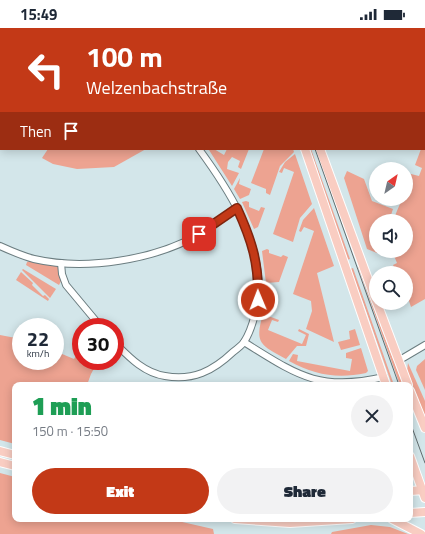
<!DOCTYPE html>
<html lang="en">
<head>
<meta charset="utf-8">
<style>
	body { margin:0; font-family:"Titillium Web",sans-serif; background:#f2f2f3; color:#1f2937; height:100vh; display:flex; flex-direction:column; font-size:15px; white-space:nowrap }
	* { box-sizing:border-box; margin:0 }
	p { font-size:13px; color:#747a83 }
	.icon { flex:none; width:22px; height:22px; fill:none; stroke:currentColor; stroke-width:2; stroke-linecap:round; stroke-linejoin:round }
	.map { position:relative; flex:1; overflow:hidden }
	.details { position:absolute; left:12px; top:354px; width:401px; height:140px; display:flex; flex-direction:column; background:#fff; border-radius:8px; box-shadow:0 2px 10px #0003 }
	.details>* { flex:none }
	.top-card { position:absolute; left:0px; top:0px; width:425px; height:122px; box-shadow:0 2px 10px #0003; background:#c33917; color:#fff; overflow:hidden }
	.needle { width:26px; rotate:34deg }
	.tools { position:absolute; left:369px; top:134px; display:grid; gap:8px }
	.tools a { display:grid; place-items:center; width:44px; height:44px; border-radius:50%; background:#fff; box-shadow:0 2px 10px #0003; font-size:20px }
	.speed { position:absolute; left:12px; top:290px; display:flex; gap:8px; font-size:20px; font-weight:700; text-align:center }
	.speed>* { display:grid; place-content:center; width:52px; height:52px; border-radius:50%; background:#fff; box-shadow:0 2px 10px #0003; line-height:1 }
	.speed small { font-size:10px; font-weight:400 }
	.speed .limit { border:6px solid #d22; background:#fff; color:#111 }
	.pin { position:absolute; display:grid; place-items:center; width:34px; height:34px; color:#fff; margin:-17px; border-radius:8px; box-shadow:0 2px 6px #0006 }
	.me { position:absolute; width:44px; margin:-22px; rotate:359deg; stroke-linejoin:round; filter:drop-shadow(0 0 3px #0008) }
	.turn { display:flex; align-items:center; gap:14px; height:84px; padding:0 20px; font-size:18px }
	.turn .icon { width:52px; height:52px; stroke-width:2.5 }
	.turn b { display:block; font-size:28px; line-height:34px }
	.then { display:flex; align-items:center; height:38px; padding:0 20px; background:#0003; gap:8px; font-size:15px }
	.round { display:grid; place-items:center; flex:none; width:42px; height:42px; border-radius:21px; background:#f2f2f3 }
	.summary { display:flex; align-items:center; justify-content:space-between; height:68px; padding:0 20px }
	h1 { font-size:24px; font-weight:800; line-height:30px; color:#1e9e55 }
	.action { display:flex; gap:8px; margin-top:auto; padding:8px 20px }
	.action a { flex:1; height:46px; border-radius:24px; background:#c33917; color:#fff; font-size:16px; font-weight:800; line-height:46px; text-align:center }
	.action a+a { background:#f2f2f3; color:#1f2937 }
	.status { display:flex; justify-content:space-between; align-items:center; height:28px; padding:0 20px; background:#fff; direction:ltr }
	.status svg { height:11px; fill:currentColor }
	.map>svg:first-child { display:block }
</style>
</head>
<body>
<div class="status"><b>15:49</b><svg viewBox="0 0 49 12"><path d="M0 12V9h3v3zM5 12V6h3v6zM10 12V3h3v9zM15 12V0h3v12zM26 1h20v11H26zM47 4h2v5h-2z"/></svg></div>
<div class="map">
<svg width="425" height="506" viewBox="0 0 425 506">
	<rect width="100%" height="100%" fill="#d3e6ea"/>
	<!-- green -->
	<g fill="#eda391">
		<polygon points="425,111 425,271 411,279 408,270 410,267 406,257 406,245 397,245 393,237 397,235 392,223 406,223 406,193 396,193 394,190 402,171 406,171 406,160 411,146 419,148 422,140 415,137 421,121 424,121"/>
		<polygon points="48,121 146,121 114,139 77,141 53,136 42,130"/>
		<polygon points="210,121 214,121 224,127 227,121 249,121 241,141 238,139 240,133 232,129 228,134 227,141 239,145 232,158 209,122"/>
		<polygon points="264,121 293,121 294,124 280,138 270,167 266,165 266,161 251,155"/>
		<polygon points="310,121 311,121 350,231 347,232"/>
		<polygon points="295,126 312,176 300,190 293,214 273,206 294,144 284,140 282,145 279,144 285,134"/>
		<polygon points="347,143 364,151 372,173 393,181 389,193 376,193 377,225 367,221 344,150"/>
		<polygon points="240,150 239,156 251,161 249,167 240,171 234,161"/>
		<polygon points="246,173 249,174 249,179 259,183 261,179 265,180 258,199 254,201 242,174"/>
		<polygon points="314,180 334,238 317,245 334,314 306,301 312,283 311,273 293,266 314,203 304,199 301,204 299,203 303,192"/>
		<polygon points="267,221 269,222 269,225 281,229 283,227 288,229 279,254 266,255 262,223"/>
		<polygon points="34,232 58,238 61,253 59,257 26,237 27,234"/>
		<polygon points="360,238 372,276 403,357 400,357 358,239"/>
		<polygon points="353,240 394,357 392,357 363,274 350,241"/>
		<polygon points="23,241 56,261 50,270 22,242"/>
		<polygon points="21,244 33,255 32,257 43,268 45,267 49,271 48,273 16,252"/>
		<path d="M263,286L279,292L278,294L272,292L268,302L302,316L306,307L298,303L299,301L309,306L306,318H297L286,331C261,317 254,316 263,286Z"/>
		<polygon points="355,301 360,317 341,322 338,314 350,311 349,303"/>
		<polygon points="0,307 21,311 21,333 55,333 55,323 74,331 81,320 81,333 98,333 91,346 87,357 15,357 15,416 0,412"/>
		<path d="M361,320L368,343L366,345C337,351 315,347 289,333L293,326L298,327L297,333L350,343L352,331L346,330V325Z"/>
		<polygon points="425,331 425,362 416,342 417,338"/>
		<polygon points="408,335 425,373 425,389 407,343"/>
		<polygon points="0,445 15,449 15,491 169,491 213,501 214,506 0,506"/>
		<polygon points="371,497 390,499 408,506 331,506 332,504"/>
	</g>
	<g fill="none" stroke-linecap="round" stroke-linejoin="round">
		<defs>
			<g id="minor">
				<polyline points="89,0 90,1"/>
				<polyline points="2,1 3,0"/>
				<path d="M0,218C11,223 22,228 34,231C86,243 154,232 200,206C213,198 225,188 237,180"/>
				<polyline points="61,235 62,246 66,257 101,299"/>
				<path d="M244,314C297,347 319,364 384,349"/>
				<path d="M115,315C129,329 144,345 165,348C193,353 213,343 233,324C237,321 242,317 244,314C253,300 259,274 259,258C257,206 229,162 199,121"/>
				<polyline points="398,333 425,317"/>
			</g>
			<g id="major">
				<polyline points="262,0 262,1"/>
				<polyline points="278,0 278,1"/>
				<polyline points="305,121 386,357"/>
				<polyline points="320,121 376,273"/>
				<polyline points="377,275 408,357"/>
				<polyline points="410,363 425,400"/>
				<polyline points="0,423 15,427"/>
				<polyline points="410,428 425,470"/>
				<polyline points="0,434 15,438"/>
				<polyline points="410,463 425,462"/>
				<polyline points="410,485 425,484"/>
				<polyline points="235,491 290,495 352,491"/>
				<polyline points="392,491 421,506"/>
			</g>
		</defs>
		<!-- minor casing -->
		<use href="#minor" stroke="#6b7d80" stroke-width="8"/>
		<!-- major casing -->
		<use href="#major" stroke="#fff" stroke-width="10"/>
		<!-- minor -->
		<use href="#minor" stroke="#fff" stroke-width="6"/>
		<!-- major -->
		<use href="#major" stroke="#f9cdc2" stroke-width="8"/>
		<!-- tram -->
		<g stroke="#616c6e" stroke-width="1">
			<polyline points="272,0 272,1"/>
			<polyline points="315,121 399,357"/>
			<polyline points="410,394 425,435"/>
		</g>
	</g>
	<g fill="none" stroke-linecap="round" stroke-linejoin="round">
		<defs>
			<path id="route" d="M199,206L237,180C252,213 259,235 258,272"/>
		</defs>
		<!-- route casing -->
		<use href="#route" stroke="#7f250f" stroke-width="10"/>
		<!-- route -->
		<use href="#route" stroke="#c33917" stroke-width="7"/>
	</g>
</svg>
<div class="tools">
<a><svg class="needle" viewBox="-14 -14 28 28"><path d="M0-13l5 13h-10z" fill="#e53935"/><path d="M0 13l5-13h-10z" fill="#747a83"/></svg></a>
<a><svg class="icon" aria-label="sound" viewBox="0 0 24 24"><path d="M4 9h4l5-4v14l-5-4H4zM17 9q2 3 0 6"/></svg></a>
<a><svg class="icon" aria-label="search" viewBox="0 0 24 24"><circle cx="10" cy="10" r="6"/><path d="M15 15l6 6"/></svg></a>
</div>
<div class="speed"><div>22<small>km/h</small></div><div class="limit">30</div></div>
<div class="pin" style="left:199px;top:206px;background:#d93025"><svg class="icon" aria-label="arrive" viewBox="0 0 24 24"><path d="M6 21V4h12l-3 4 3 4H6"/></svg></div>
<svg class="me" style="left:258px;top:272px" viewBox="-20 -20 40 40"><circle r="17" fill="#c33917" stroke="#fff" stroke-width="3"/><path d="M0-11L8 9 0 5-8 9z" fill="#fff"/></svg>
<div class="top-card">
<div class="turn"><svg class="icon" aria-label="left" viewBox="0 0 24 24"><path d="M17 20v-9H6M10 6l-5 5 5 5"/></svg><div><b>100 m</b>Welzenbachstraße</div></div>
<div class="then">Then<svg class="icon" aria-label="arrive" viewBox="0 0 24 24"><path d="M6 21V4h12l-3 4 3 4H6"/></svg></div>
</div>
<section class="details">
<div class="summary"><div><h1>1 min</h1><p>150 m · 15:50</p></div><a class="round"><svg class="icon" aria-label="close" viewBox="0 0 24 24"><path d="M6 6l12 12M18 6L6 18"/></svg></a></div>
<div class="action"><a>Exit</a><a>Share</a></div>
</section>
</div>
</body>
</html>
